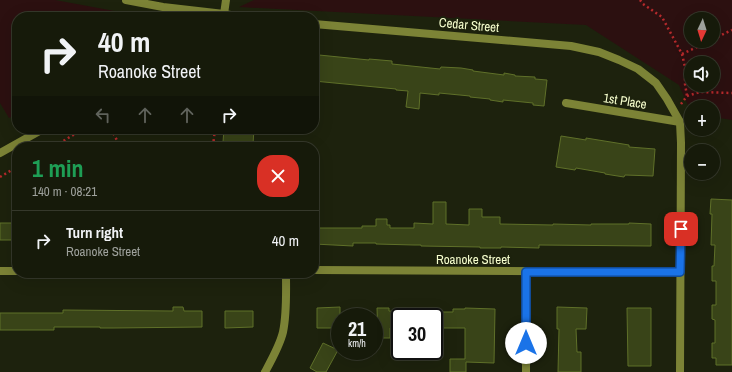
<!DOCTYPE html>
<html lang="en">
<head>
<meta charset="utf-8">
<style>
	body { margin:0; font-family:"Archivo Narrow",sans-serif; background:#1f2313; color:#f1f3f6; height:100vh; display:flex; flex-direction:column; font-size:15px; white-space:nowrap }
	* { box-sizing:border-box; margin:0 }
	p { font-size:13px; color:#9ea19c }
	.icon { flex:none; width:22px; height:22px; fill:none; stroke:currentColor; stroke-width:2; stroke-linecap:round; stroke-linejoin:round }
	.map { position:relative; flex:1; overflow:hidden }
	.details { position:absolute; left:12px; top:142px; width:307px; height:136px; display:flex; flex-direction:column; background:#161a0a; border-radius:16px; box-shadow:0 4px 16px #0002,0 0 0 1px #35382b }
	.details>* { flex:none }
	.banner { position:absolute; left:12px; top:12px; width:307px; height:122px; border-radius:16px; box-shadow:0 4px 16px #0002,0 0 0 1px #35382b; background:#161a0a; color:#f1f3f6; overflow:hidden }
	.needle { width:26px; rotate:184deg }
	.fabs { position:absolute; left:684px; top:12px; display:grid; gap:8px }
	.fabs a { display:grid; place-items:center; width:36px; height:36px; border-radius:50%; background:#161a0a; box-shadow:0 4px 16px #0002,0 0 0 1px #35382b; font-size:20px }
	.speed { position:absolute; left:331px; top:308px; display:flex; gap:8px; font-size:20px; font-weight:700; text-align:center }
	.speed>* { display:grid; place-content:center; width:52px; height:52px; border-radius:50%; background:#161a0a; box-shadow:0 4px 16px #0002,0 0 0 1px #35382b; line-height:1 }
	.speed small { font-size:10px; font-weight:400 }
	.speed .limit { border:2px solid #111; border-radius:6px; background:#fff; color:#111 }
	.pin { position:absolute; display:grid; place-items:center; width:34px; height:34px; color:#fff; margin:-17px; border-radius:8px; box-shadow:0 2px 6px #0006 }
	.me { position:absolute; width:44px; margin:-22px; rotate:0deg; stroke-linejoin:round; filter:drop-shadow(0 0 3px #0008) }
	.turn { display:flex; align-items:center; gap:14px; height:84px; padding:0 20px; font-size:18px }
	.turn .icon { width:52px; height:52px; stroke-width:2.5 }
	.turn b { display:block; font-size:28px; line-height:34px }
	.lanes { display:flex; align-items:center; height:38px; padding:0 20px; background:#0003; justify-content:center; gap:20px; direction:ltr }
	.lanes .off { opacity:.35 }
	.round { display:grid; place-items:center; flex:none; width:42px; height:42px; border-radius:16px; background:#1f2313 }
	.headline { display:flex; align-items:center; justify-content:space-between; height:68px; padding:0 20px }
	h1 { font-size:24px; font-weight:800; line-height:30px; color:#1e9e55 }
	ul { padding:0; list-style:none }
	li { display:flex; align-items:center; gap:12px; height:60px; padding:0 20px; border-top:1px solid #35382b }
	li div { flex:1 }
	li b { display:block; font-size:15px }
	li em { font-style:normal }
	.map>svg:first-child { display:block }
</style>
</head>
<body>
<div class="map">
<svg width="732" height="372" viewBox="0 0 732 372">
	<rect width="100%" height="100%" fill="#1d220d"/>
	<!-- green -->
	<g fill="#2c1010" fill-rule="evenodd">
		<polygon points="0,0 55,0 147,17 17,17 17,114 9,118 0,103"/>
		<path d="M254,0H732V120L713,117V107H691V112L679,85L586,25L239,7ZM691,19H713V41H691ZM691,63H713V85H691Z"/>
	</g>
	<!-- building -->
	<g fill="#394418" stroke="#5f7029">
		<polygon points="319,55 369,60 369,59 392,61 392,64 440,69 441,67 461,68 473,70 473,71 504,75 504,73 515,75 515,76 535,77 535,79 547,80 544,106 533,105 533,103 503,100 503,102 490,100 490,99 470,97 470,96 439,93 439,95 420,93 419,109 406,107 408,91 396,90 396,89 314,81 314,56 319,57"/>
		<polygon points="224,129 254,129 253,144 223,142"/>
		<polygon points="561,136 586,140 586,138 629,145 629,147 655,149 653,176 625,175 624,177 605,174 605,173 576,168 575,170 556,167"/>
		<polygon points="711,199 732,200 732,365 716,365 716,358 712,358 712,343 715,343 715,320 712,319 712,305 716,305 716,281 712,281 712,266 714,266 715,245 711,245 712,214 710,214"/>
		<polygon points="433,202 446,202 446,224 469,225 469,209 482,209 482,217 500,217 500,224 553,225 553,224 591,225 591,224 629,224 629,223 651,224 651,246 539,245 539,248 501,247 501,248 480,248 480,247 421,246 421,245 414,245 376,244 376,243 353,243 353,246 314,244 314,228 362,228 362,226 376,226 376,219 387,219 387,225 390,225 390,228 414,228 414,223 433,224"/>
		<rect x="0" y="223" width="17" height="17"/>
		<polygon points="173,307 183,307 184,311 202,311 202,327 113,328 100,328 100,327 54,327 54,330 0,330 0,313 63,313 63,310 173,311"/>
		<polygon points="340,307 340,328 317,328 317,308"/>
		<polygon points="557,307 587,308 586,329 576,329 577,352 581,352 581,372 558,372 559,329 557,329"/>
		<polygon points="377,308 389,308 389,311 400,312 400,328 390,328 390,338 378,338"/>
		<polygon points="465,308 495,309 494,363 466,362 466,372 450,372 450,359 465,359 465,328 434,328 434,312 453,312 453,309 465,309"/>
		<polygon points="627,308 651,308 651,366 628,366"/>
		<polygon points="225,311 253,311 253,327 225,328"/>
		<polygon points="323,343 338,350 326,372 317,372 310,368"/>
	</g>
	<g fill="none" stroke-linecap="round" stroke-linejoin="round">
		<!-- path -->
		<g stroke="#b62a2c" stroke-width="2.5" stroke-dasharray="2 3" stroke-linecap="butt">
			<polyline points="640,0 643,4 662,17 682,54 685,67 685,84 687,96"/>
			<polyline points="84,17 90,12 130,17"/>
			<polyline points="713,39 732,30"/>
			<polyline points="682,54 710,41"/>
			<polyline points="681,104 687,96 700,92 732,93"/>
			<polyline points="111,129 120,146"/>
			<polyline points="34,146 170,147"/>
			<polyline points="55,146 83,129"/>
			<polyline points="213,146 215,129"/>
			<polyline points="182,147 233,147"/>
			<polyline points="14,169 17,174"/>
			<polyline points="0,177 17,167"/>
		</g>
		<!-- service -->
		<polyline stroke="#7c8336" stroke-width="8" points="224,14 226,0"/>
		<!-- minor -->
		<g stroke="#7c8336" stroke-width="8">
			<polyline points="566,103 680,122"/>
			<polyline points="0,153 43,129"/>
			<polyline points="314,270 680,272"/>
			<polyline points="0,271 17,271"/>
			<path d="M265,372C271,361 280,345 283,332C287,313 286,293 286,273"/>
			<polyline points="526,372 526,272"/>
		</g>
		<!-- tertiary -->
		<g stroke="#7c8336" stroke-width="8">
			<polyline points="126,0 163,7 224,14 244,17"/>
			<polyline points="314,24 571,46 599,52 619,60 638,69 656,83 667,99 680,122 681,143 680,372"/>
		</g>
	</g>
	<g fill="none" stroke-linecap="round" stroke-linejoin="round">
		<defs>
			<polyline id="route" points="526,343 526,272 680,272 681,229"/>
		</defs>
		<!-- route casing -->
		<use href="#route" stroke="#114b97" stroke-width="10"/>
		<!-- route -->
		<use href="#route" stroke="#1a73e8" stroke-width="7"/>
	</g>
	<g text-anchor="middle" dominant-baseline="central" stroke-width="4" stroke-linejoin="round" paint-order="stroke">
		<!-- street labels -->
		<g font-size="13" fill="#f7ffce" stroke="#1d220d">
			<text transform="translate(469 25) rotate(5)">Cedar Street</text>
			<text transform="translate(625 101) rotate(9)">1st Place</text>
			<text x="473" y="259">Roanoke Street</text>
		</g>
	</g>
</svg>
<div class="fabs">
<a><svg class="needle" viewBox="-14 -14 28 28"><path d="M0-13l5 13h-10z" fill="#e53935"/><path d="M0 13l5-13h-10z" fill="#9ea19c"/></svg></a>
<a><svg class="icon" aria-label="sound" viewBox="0 0 24 24"><path d="M4 9h4l5-4v14l-5-4H4zM17 9q2 3 0 6"/></svg></a>
<a>+</a>
<a>−</a>
</div>
<div class="speed"><div>21<small>km/h</small></div><div class="limit">30</div></div>
<div class="pin" style="left:681px;top:229px;background:#d93025"><svg class="icon" aria-label="arrive" viewBox="0 0 24 24"><path d="M6 21V4h12l-3 4 3 4H6"/></svg></div>
<svg class="me" style="left:526px;top:343px" viewBox="-20 -20 40 40"><circle r="19" fill="#fff"/><path d="M0-13L10 11 0 6-10 11z" fill="#1a73e8"/></svg>
<div class="banner">
<div class="turn"><svg class="icon" aria-label="right" viewBox="0 0 24 24"><path d="M7 20v-9h11M14 6l5 5-5 5"/></svg><div><b>40 m</b>Roanoke Street</div></div>
<div class="lanes"><svg class="icon off" aria-label="left" viewBox="0 0 24 24"><path d="M17 20v-9H6M10 6l-5 5 5 5"/></svg><svg class="icon off" aria-label="ahead" viewBox="0 0 24 24"><path d="M12 20V5M6 11l6-6 6 6"/></svg><svg class="icon off" aria-label="ahead" viewBox="0 0 24 24"><path d="M12 20V5M6 11l6-6 6 6"/></svg><svg class="icon" aria-label="right" viewBox="0 0 24 24"><path d="M7 20v-9h11M14 6l5 5-5 5"/></svg></div>
</div>
<section class="details">
<div class="headline"><div><h1>1 min</h1><p>140 m · 08:21</p></div><a class="round" style="background:#d93025;color:#fff"><svg class="icon" aria-label="close" viewBox="0 0 24 24"><path d="M6 6l12 12M18 6L6 18"/></svg></a></div>
<ul>
<li><svg class="icon" aria-label="right" viewBox="0 0 24 24"><path d="M7 20v-9h11M14 6l5 5-5 5"/></svg><div><b>Turn right</b><p>Roanoke Street</p></div><em>40 m</em></li>
</ul>
</section>
</div>
</body>
</html>
